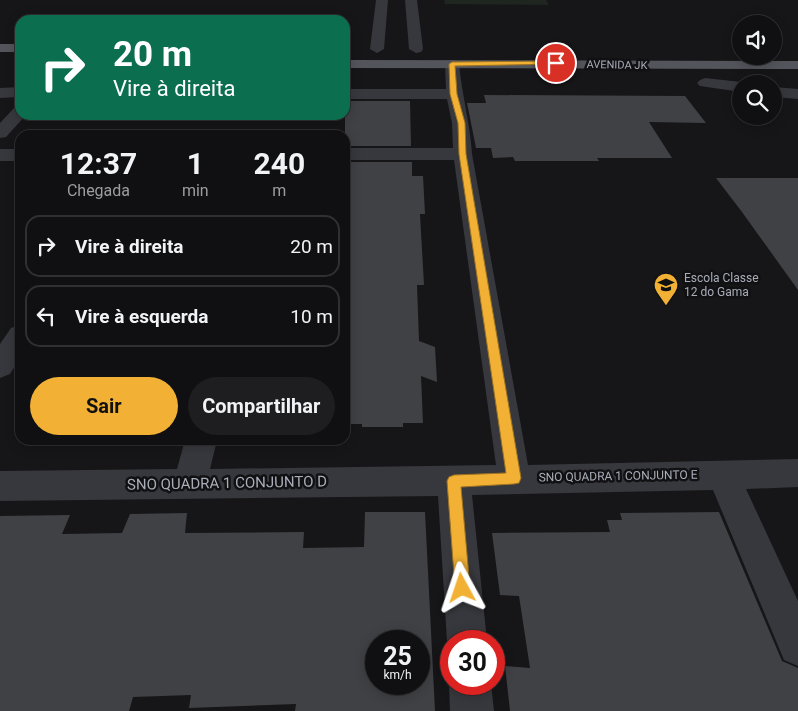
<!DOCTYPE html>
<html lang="pt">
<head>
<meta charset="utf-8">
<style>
	body { margin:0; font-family:Roboto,sans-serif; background:#1e1e20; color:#f1f3f6; height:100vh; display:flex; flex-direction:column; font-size:19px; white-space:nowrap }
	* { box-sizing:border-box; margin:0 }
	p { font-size:16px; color:#9c9d9f }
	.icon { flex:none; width:28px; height:28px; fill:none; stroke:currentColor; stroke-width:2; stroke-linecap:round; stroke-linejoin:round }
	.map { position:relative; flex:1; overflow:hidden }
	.drawer { position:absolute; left:15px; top:130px; width:335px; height:315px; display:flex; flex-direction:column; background:#101012; border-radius:15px; box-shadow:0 2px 12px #0003,0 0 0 1px #303032 }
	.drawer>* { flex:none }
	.hud { position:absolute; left:15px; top:15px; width:335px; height:105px; border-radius:15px; box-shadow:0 2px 12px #0003,0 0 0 1px #303032; background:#0b6e4f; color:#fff; overflow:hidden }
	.buttons { position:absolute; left:732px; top:15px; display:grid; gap:10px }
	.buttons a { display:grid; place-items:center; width:50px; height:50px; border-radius:50%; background:#101012; box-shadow:0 2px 12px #0003,0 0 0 1px #303032; font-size:25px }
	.speed { position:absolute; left:365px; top:630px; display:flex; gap:10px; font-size:25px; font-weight:700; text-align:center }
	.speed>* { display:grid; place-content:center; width:65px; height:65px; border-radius:50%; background:#101012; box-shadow:0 2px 12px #0003,0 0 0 1px #303032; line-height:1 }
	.speed small { font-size:12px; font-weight:400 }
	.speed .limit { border:8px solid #d22; background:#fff; color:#111 }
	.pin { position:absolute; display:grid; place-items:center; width:42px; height:42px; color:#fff; margin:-21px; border:2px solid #fff; border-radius:50%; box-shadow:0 1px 5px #0007 }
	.me { position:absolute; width:55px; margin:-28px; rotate:355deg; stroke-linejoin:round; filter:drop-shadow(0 0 4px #0008) }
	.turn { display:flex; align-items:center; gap:18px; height:105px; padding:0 15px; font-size:22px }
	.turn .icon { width:65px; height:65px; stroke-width:2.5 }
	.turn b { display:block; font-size:35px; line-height:42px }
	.eta { display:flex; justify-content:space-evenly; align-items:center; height:85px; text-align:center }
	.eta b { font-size:30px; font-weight:700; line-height:35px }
	.cta { display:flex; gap:10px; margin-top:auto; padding:10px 15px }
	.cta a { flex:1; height:58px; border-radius:30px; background:#f2b134; color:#111; font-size:20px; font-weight:700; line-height:58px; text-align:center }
	.cta a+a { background:#1e1e20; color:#f1f3f6 }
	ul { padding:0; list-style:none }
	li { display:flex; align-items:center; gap:15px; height:62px; margin:0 10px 8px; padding:0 5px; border:2px solid #303032; border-radius:15px }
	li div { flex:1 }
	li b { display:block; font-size:19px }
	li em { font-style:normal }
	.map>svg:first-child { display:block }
</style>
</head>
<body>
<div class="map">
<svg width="798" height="711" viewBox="0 0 798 711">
	<rect width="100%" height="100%" fill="#161618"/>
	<!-- green -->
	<polygon fill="#1e261f" points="444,0 546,0 549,5 445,4"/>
	<!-- building -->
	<g fill="#404145" fill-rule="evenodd">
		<polygon points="484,95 685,96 706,123 649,122 672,158 597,158 599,161 515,161 513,157 493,158 491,148 476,148 467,103 486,103"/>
		<polygon points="345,101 410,101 411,146 345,146"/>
		<polygon points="345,162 412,162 412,176 423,176 425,214 420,214 424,285 417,285 419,341 435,347 437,382 421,376 423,423 403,423 403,427 362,427 362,424 345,424"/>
		<polygon points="716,178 798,178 798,290 742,212"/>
		<path d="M365,512H425L435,711H295L296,704L189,708L191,695L133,697L129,711H0V516L70,515L62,534L122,533L130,514L187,513L185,533L304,532L303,548L364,547ZM376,641H419V684H376Z"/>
		<polygon points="719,512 782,661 798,668 798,711 510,711 505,666 530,668 519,596 500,595 492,533 610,532 607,520 622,520 620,513"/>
	</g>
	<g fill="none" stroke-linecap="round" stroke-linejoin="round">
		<!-- minor -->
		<g fill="#37383d" fill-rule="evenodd">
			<polygon points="376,0 388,0 384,49 377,53 370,49"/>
			<polygon points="405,0 417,0 423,49 421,52 416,53 409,49"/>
			<path d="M452,60L457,61L459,64C462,95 470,123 472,154L528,465L798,459V487L746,489L798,601V666L784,660L713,490L472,495L487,641H451V651L447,641L438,496L0,501V471L177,469L185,440H217L210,469L496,465L454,160H345V148H453L452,123L447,99H345V89H446L445,64L447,61Z"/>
			<polygon points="705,78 741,82 747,84 741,84 741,92 700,86 697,83 700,80"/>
			<polygon points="20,87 20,97 0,98 0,88"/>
			<polygon points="774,87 798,89 798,99 774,97"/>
			<polygon points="20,107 20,115 26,115 6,137 0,138 0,123 14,108"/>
			<rect x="0" y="149" width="20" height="12"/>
			<polygon points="20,325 20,358 10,374 0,378 0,344 11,328"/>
			<polygon points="451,679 451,684 491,684 494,711 450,711 449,684"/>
		</g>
		<!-- major -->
		<g fill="#53555c" fill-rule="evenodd">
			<rect x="0" y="44" width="20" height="8"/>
			<polygon points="345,60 798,61 798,69 345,68"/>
		</g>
	</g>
	<!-- route -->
	<polygon fill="#f2b134" stroke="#9d7322" points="556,61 558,64 455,66 457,94 465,123 466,154 521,478 519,483 514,484 461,487 470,588 468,593 462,596 457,593 455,588 447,481 449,477 454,475 506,473 459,154 458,123 450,94 449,64 452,62"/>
	<!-- icons -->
	<defs>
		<symbol id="school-pin" viewBox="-11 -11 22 30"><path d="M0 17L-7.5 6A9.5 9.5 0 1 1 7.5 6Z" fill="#f2b134" stroke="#111113"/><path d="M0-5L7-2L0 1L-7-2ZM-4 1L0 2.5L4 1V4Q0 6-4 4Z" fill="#111"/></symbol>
	</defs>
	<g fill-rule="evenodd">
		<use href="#school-pin" x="652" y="271" width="28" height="38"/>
	</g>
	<g text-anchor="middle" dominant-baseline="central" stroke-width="5" stroke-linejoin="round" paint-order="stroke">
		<!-- far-street labels -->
		<g font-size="11" fill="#a8adb8" stroke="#111113">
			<text transform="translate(617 65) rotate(1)">AVENIDA JK</text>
		</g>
		<!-- poi labels -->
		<g font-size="12" fill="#a8adb8" stroke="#111113" text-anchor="start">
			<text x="684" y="278">Escola Classe<tspan x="684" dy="14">12 do Gama</tspan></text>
		</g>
		<!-- street labels -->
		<g font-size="12" fill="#a8adb8" stroke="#111113">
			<text transform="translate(618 476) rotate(-1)">SNO QUADRA 1 CONJUNTO E</text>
		</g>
		<!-- near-street labels -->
		<g font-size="15" fill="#a8adb8" stroke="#111113">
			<text transform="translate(227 483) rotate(-1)">SNO QUADRA 1 CONJUNTO D</text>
		</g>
	</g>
</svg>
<div class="buttons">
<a><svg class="icon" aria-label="sound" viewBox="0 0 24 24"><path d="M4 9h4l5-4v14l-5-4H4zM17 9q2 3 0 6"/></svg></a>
<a><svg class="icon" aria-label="search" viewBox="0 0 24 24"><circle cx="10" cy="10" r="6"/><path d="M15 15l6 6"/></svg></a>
</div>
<div class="speed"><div>25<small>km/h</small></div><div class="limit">30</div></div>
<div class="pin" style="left:556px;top:63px;background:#d93025"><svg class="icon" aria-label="arrive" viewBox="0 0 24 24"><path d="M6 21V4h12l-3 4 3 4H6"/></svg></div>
<svg class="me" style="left:462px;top:588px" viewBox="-20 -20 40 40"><path d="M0-17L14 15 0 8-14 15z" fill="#f2b134" stroke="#fff" stroke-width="4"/></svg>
<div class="hud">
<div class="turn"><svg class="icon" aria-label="right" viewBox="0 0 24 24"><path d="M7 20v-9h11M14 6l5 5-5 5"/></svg><div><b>20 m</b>Vire à direita</div></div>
</div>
<section class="drawer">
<div class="eta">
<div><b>12:37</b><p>Chegada</p></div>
<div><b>1</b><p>min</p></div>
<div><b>240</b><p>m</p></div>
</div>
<ul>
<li><svg class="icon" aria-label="right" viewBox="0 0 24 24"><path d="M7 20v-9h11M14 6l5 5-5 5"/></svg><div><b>Vire à direita</b></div><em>20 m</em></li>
<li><svg class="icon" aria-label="left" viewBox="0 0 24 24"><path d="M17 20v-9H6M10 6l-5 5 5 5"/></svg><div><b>Vire à esquerda</b></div><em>10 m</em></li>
</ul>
<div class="cta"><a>Sair</a><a>Compartilhar</a></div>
</section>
</div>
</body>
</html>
